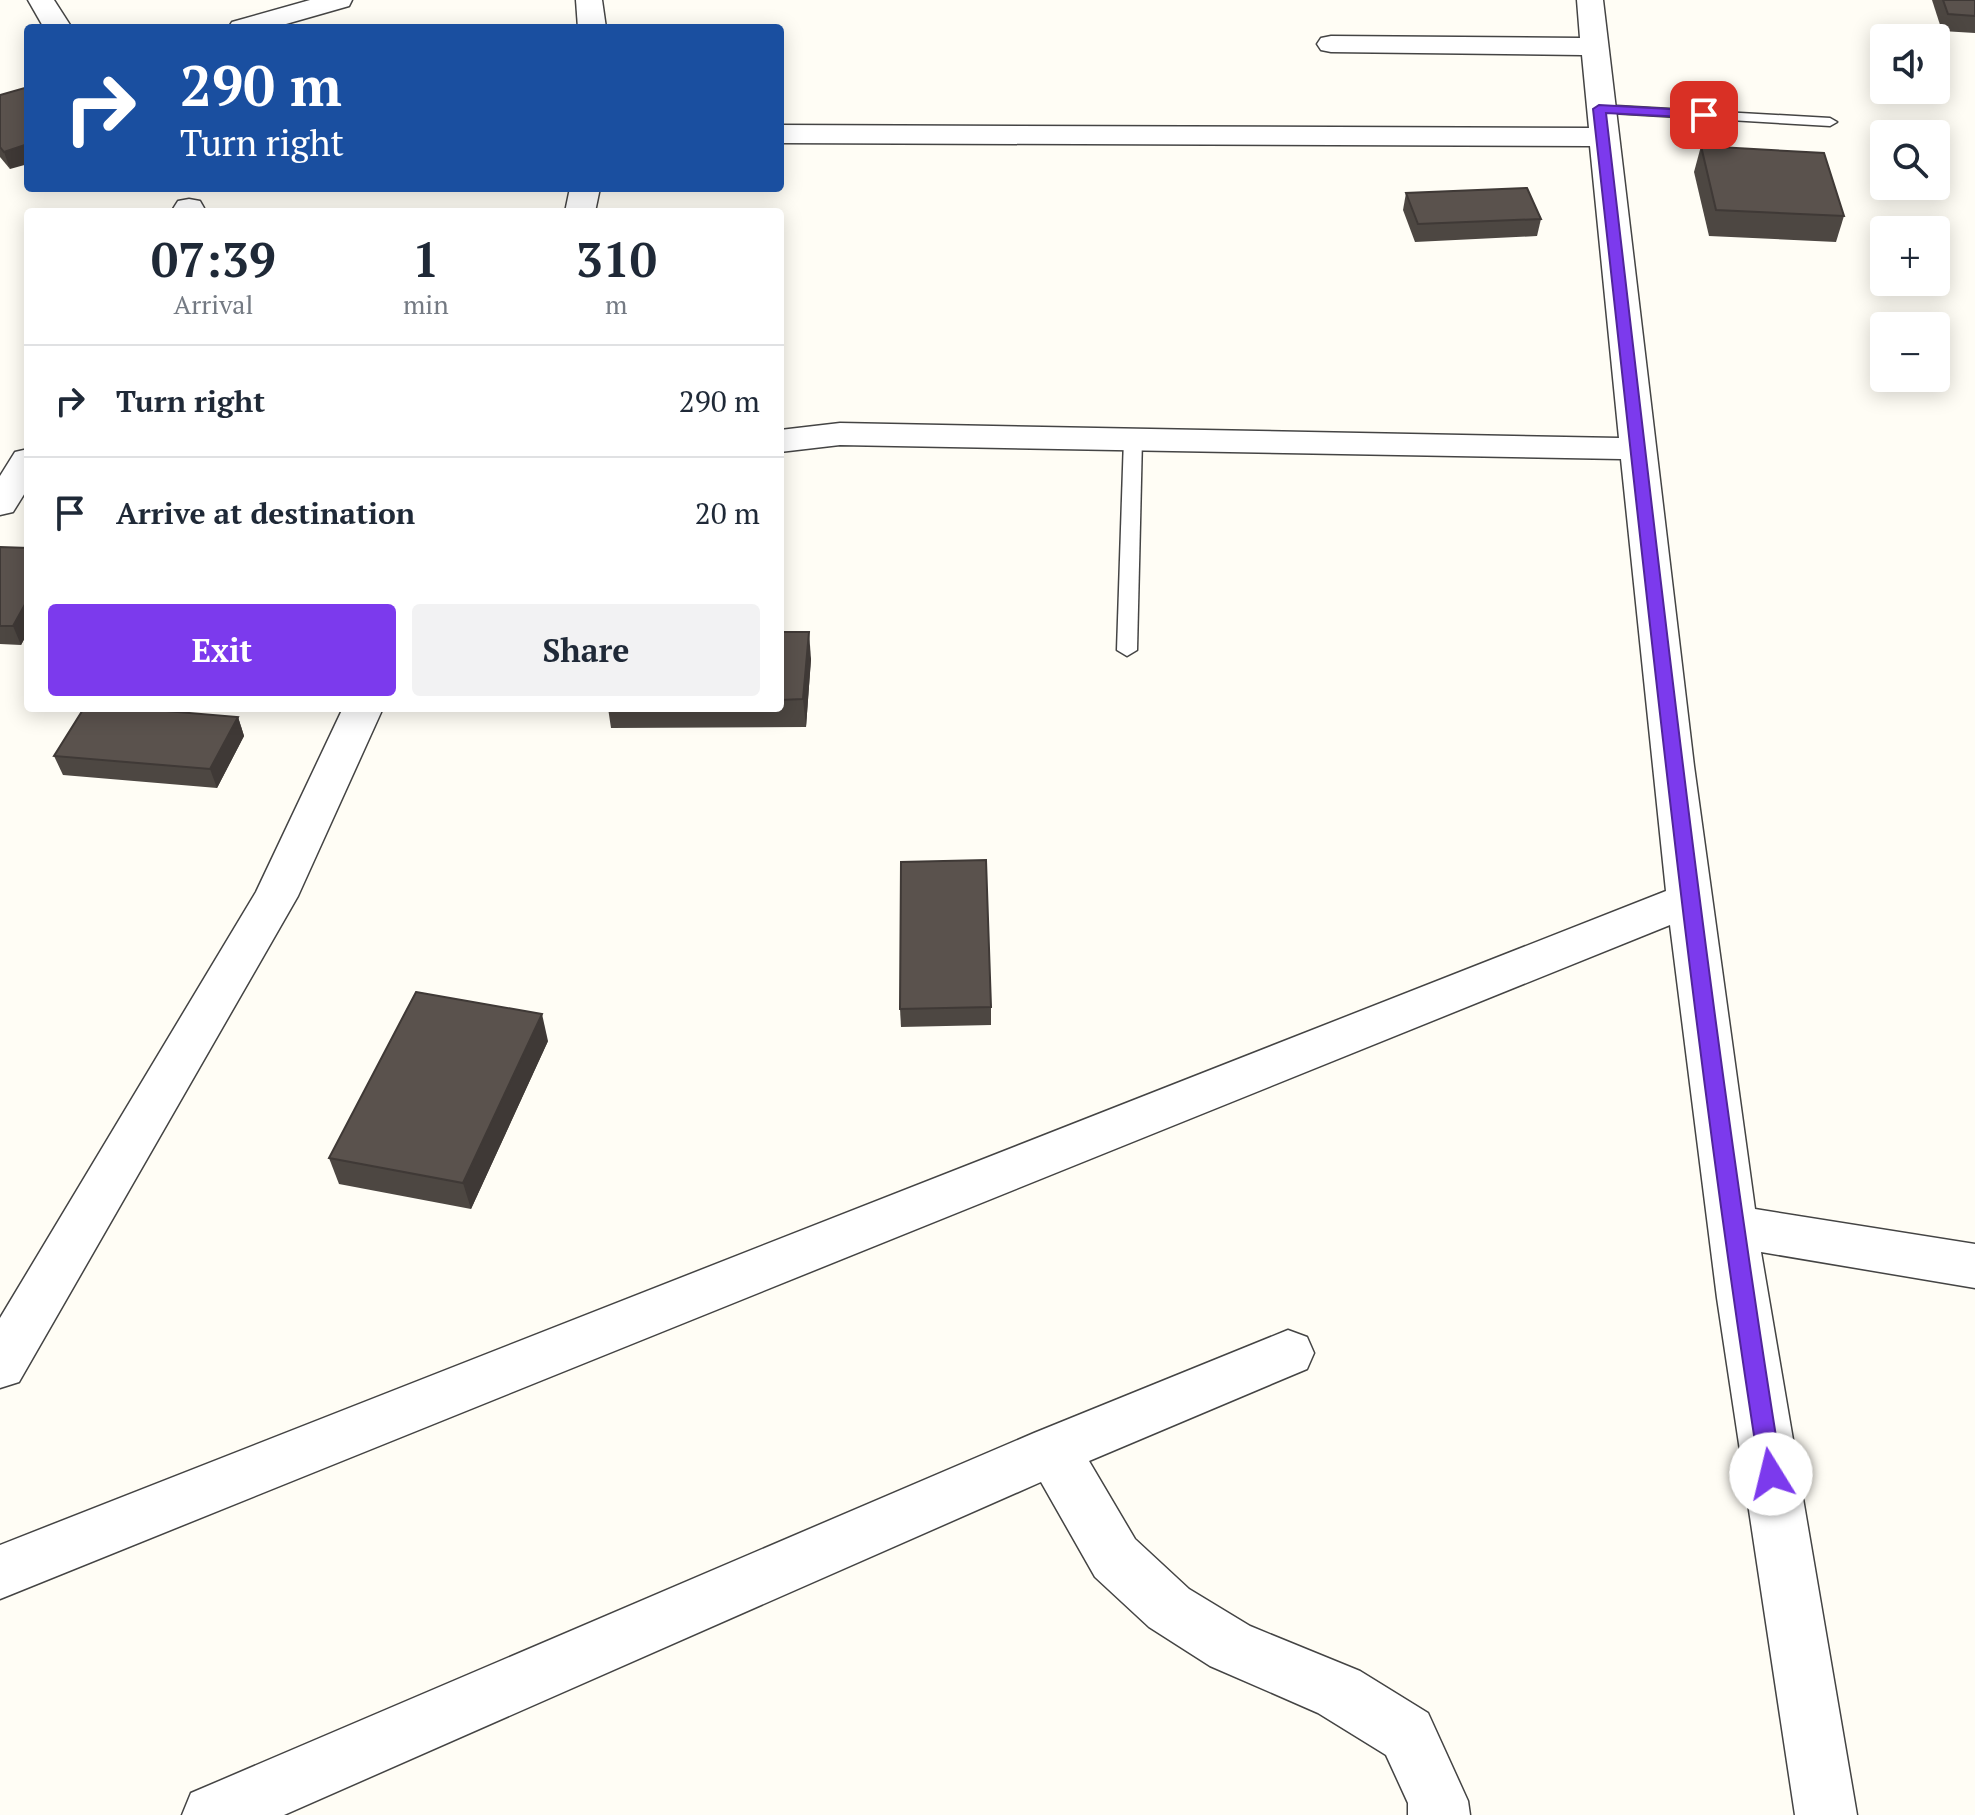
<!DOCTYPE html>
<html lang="en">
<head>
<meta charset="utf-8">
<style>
	body { margin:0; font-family:"PT Serif",serif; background:#f2f2f3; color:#1f2937; height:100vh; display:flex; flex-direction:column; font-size:30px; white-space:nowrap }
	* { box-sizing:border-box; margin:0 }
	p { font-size:26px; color:#747a83 }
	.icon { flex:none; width:44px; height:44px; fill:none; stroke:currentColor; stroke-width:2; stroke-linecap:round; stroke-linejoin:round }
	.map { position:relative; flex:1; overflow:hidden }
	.sheet { position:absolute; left:24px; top:208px; width:760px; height:504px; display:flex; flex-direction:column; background:#fff; border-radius:8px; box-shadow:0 4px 20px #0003 }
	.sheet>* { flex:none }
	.banner { position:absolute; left:24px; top:24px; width:760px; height:168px; border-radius:8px; box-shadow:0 4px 20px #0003; background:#1a4fa0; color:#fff; overflow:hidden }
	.fabs { position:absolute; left:1870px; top:24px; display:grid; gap:16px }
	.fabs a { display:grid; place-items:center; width:80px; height:80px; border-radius:8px; background:#fff; box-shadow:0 4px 20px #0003; font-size:40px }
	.pin { position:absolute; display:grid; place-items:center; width:68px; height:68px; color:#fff; margin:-34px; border-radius:16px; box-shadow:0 4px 12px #0006 }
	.me { position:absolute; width:88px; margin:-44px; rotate:351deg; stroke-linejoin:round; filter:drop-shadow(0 0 6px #0008) }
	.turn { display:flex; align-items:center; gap:28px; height:168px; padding:0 24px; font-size:36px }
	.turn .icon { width:104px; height:104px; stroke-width:2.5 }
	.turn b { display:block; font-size:56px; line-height:68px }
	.eta { display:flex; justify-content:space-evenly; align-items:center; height:136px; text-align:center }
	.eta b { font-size:48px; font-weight:700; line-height:56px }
	.cta { display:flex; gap:16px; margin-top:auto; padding:16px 24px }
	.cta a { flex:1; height:92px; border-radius:8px; background:#7c3aed; color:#fff; font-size:32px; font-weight:700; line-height:92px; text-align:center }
	.cta a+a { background:#f2f2f3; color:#1f2937 }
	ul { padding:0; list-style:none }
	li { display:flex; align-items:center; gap:24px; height:112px; padding:0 24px; border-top:2px solid #e0e1e3 }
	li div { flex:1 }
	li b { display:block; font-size:30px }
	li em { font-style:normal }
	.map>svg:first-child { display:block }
</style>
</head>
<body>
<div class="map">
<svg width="1975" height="1815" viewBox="0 0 1975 1815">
	<rect width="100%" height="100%" fill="#fffdf5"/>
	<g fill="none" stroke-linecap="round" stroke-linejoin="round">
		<defs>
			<g id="service">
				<polygon points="1599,105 1830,118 1837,122 1830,126 1594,112 1594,106"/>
				<polygon points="1133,433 1142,438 1137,650 1127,656 1117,650 1124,438"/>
			</g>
			<g id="minor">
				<polygon points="28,0 54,0 72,28 44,28"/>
				<polygon points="310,0 352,0 349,6 272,28 228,28 232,22"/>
				<polygon points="1577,0 1603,0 1694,766 1755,1209 1975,1244 1975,1288 1761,1252 1857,1815 1795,1815 1717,1298 1670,925 0,1599 0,1545 1666,891 1621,459 840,445 780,452 780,430 840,423 1619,438 1590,146 780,143 780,125 1589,128 1582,55 1331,52 1321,50 1317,44 1321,38 1331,36 1580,38"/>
				<polygon points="189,199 200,201 204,208 202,212 171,212 178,201"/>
				<polygon points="28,449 28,488 13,512 0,515 0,476 15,452"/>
				<polygon points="1288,1330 1307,1337 1314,1353 1307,1369 1089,1461 1135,1539 1189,1589 1250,1626 1360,1671 1428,1713 1468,1801 1470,1815 1408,1815 1408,1803 1386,1755 1318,1713 1210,1666 1149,1627 1095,1577 1041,1482 284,1815 182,1815 191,1793 1034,1433"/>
			</g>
			<g id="tertiary">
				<polygon points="576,0 602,0 606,28 578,28"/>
				<polygon points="570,188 600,188 595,212 565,212"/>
				<polygon points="343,708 383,708 298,896 19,1382 0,1388 0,1318 256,892"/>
			</g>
		</defs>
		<!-- service casing -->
		<use href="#service" stroke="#444" stroke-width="3"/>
		<!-- minor casing -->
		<use href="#minor" stroke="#444" stroke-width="3"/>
		<!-- tertiary casing -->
		<use href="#tertiary" stroke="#444" stroke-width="3"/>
		<!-- service -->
		<use href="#service" fill="#fff" fill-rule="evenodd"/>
		<!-- minor -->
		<use href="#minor" fill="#fff" fill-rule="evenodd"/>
		<!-- tertiary -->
		<use href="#tertiary" fill="#fff" fill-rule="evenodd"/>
	</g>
	<!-- wall -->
	<g fill="#4d4742">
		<polygon points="1932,0 1975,0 1975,33 1942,31"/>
		<polygon points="0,95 10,169 0,157"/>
		<polygon points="1701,146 1844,216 1836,242 1709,236 1694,172"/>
		<polygon points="1406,193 1541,219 1537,236 1415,242 1403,210"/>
		<polygon points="0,547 28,548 28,632 21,645 0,644"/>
		<polygon points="780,632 811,659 806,727 611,728 608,708 780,708"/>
		<polygon points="238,717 244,736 217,788 63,775 54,756"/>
		<polygon points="991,1007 991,1025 901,1027 900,1009"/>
		<polygon points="548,1041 471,1209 339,1184 329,1158"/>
	</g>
	<!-- shaded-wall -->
	<g fill="#3f3936">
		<polygon points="28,144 28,164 10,169 4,152"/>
		<polygon points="28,599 28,632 21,645 13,626"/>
		<polygon points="809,632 811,659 806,727 803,699"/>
		<polygon points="238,717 244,736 217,788 210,769"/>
		<polygon points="542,1014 548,1041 471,1209 463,1183"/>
	</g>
	<!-- building -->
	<g fill="#5a524d" stroke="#3f3936" stroke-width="2">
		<polygon points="1943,0 1975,0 1975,16 1948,14"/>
		<polygon points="28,87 28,144 4,152 0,147 0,95"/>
		<polygon points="1701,146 1824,153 1844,216 1716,210"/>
		<polygon points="1527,188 1541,219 1418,224 1406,193"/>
		<polygon points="0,547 28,548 28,599 13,626 0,626"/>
		<polygon points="780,632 809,632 803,699 780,700"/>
		<polygon points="84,708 130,708 238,717 210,769 54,756"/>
		<polygon points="986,860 991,1007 900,1009 901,862"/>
		<polygon points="416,992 542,1014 463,1183 329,1158"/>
	</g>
	<!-- route -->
	<path fill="#7c3aed" stroke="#51269a" stroke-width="2" d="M1599,105L1704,111L1710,115L1704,118L1606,113C1659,567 1709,1022 1782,1474L1779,1481L1771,1484L1763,1481L1760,1474C1689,1021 1644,565 1593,109Z"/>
</svg>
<div class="fabs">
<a><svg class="icon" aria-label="sound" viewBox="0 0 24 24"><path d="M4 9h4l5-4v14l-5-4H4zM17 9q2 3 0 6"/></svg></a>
<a><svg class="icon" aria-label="search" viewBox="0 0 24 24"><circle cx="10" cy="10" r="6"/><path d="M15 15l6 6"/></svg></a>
<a>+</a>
<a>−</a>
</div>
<div class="pin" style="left:1704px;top:115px;background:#d93025"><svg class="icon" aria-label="arrive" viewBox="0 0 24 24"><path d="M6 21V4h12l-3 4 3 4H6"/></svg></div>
<svg class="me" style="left:1771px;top:1474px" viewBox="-20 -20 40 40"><circle r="19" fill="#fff"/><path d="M0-13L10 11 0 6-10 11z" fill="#7c3aed"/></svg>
<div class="banner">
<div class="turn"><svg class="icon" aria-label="right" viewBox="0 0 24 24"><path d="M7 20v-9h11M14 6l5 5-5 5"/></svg><div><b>290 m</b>Turn right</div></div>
</div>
<section class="sheet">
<div class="eta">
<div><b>07:39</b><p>Arrival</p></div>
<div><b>1</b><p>min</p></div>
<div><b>310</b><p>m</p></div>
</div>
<ul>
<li><svg class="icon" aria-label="right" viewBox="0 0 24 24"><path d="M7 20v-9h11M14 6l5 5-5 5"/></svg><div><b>Turn right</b></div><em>290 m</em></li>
<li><svg class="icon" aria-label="arrive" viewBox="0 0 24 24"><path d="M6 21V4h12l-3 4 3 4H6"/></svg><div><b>Arrive at destination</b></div><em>20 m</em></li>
</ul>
<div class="cta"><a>Exit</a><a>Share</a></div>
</section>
</div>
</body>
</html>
